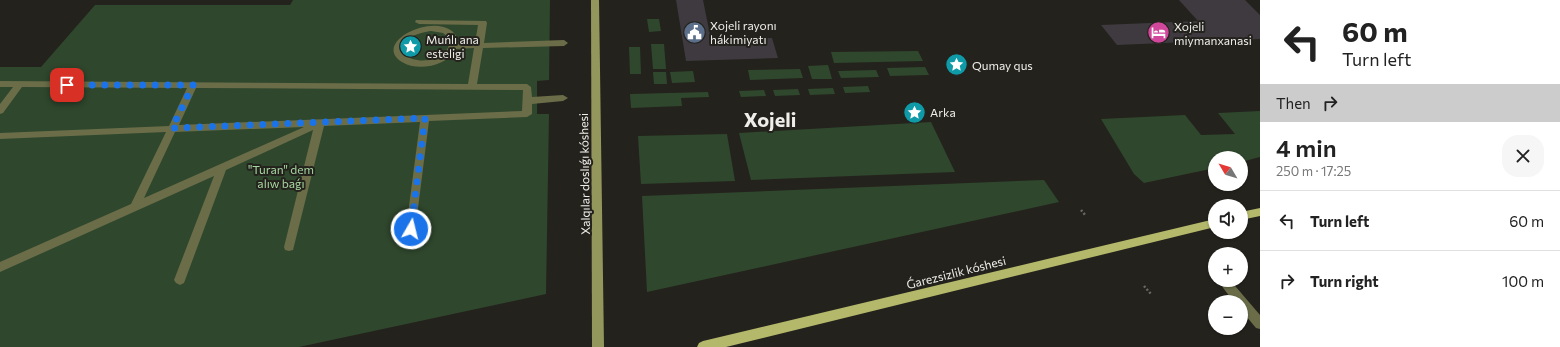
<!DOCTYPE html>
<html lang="en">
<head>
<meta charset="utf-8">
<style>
	body { margin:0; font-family:Commissioner,sans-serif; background:#f6f6f6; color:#222; height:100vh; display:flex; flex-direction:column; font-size:15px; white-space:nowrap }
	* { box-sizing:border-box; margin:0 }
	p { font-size:13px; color:#767676 }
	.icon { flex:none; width:22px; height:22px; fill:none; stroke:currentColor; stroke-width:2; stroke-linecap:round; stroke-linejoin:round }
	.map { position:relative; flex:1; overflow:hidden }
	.side { display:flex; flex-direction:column; background:#fff; width:300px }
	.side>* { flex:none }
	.banner { background:#fff; color:#222; overflow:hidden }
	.needle { width:26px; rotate:308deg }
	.fabs { position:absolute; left:1208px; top:151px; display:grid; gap:8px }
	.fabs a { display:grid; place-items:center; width:40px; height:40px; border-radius:50%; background:#fff; box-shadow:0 1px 3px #0004; font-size:20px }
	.pin { position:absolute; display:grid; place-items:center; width:34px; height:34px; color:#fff; margin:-17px; border-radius:8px; box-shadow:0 2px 6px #0006 }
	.me { position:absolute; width:44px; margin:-22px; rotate:8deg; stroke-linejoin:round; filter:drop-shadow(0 0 3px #0008) }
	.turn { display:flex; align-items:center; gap:14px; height:84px; padding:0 16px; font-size:18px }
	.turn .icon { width:52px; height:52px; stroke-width:2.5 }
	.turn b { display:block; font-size:28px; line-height:34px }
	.then { display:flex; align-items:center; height:38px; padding:0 16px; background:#0003; gap:8px; font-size:15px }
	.round { display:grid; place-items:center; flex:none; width:42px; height:42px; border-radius:16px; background:#f6f6f6 }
	.overview { display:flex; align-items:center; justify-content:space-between; height:68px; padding:0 16px }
	h1 { font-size:24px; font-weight:600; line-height:30px }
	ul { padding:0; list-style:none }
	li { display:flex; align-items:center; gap:12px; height:60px; padding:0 16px; border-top:1px solid #e0e0e0 }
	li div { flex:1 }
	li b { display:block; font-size:15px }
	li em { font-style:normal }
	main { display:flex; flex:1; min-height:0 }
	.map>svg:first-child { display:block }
</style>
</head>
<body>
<main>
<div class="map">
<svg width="1260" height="347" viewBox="0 0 1260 347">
	<rect width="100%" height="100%" fill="#24221c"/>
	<!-- green -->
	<g fill="#2f472d">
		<polygon points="293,0 550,0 549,80 537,81 537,114 549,114 546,294 299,347 0,347 0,67 41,67 95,5 290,5"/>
		<polygon points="647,19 659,19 661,31 649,32"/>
		<polygon points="651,44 664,44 666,69 653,69"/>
		<polygon points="629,47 640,47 641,74 630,74"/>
		<polygon points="918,51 923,61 834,63 831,52"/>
		<polygon points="828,65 832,79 812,79 808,66"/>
		<polygon points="925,67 929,75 890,76 887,68"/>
		<polygon points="800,69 803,78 750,80 748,70"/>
		<polygon points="876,70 879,77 841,78 838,71"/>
		<polygon points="693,71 695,82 672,83 670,72"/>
		<polygon points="653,72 666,72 667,84 654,84"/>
		<polygon points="868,86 870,92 845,93 843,87"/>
		<polygon points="833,88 835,94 810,95 808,89"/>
		<polygon points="798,89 800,95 775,96 773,90"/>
		<polygon points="764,90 766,96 741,97 739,91"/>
		<polygon points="708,92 709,97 681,98 682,106 631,108 630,94"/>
		<polygon points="1260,111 1260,157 1241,162 1241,158 1215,158 1215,168 1144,183 1134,174 1101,119 1185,115 1201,135 1235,134 1218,113"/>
		<polygon points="931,122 955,172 751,180 739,133"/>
		<polygon points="727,134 735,181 641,184 638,136"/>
		<polygon points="1044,180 1059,202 647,292 642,196"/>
	</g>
	<!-- building -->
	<g fill="#3e3a40">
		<polygon points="676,0 703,0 711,40 772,38 778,58 686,61"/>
		<polygon points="1179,0 1245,0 1260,15 1260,39 1117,45 1101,25 1198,21"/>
	</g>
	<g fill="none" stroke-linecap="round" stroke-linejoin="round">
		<!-- path -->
		<g stroke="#6a6963" stroke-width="2.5" stroke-dasharray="2 2" stroke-linecap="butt">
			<polyline points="1081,210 1086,216"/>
			<polyline points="1144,286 1151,294"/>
		</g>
		<!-- street -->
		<g fill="#6a6d48" fill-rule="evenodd">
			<path d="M416,20L486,21L487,23L484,43L564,40L568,43L564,46L483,48L477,84H527L531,87L532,97L563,95L568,98L563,101L532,104V114L527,117L429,121L415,232L411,233L407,232L406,229L420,122L324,126L293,250L289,251L285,250L284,247L313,130L226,170L184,283L180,285L176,283L174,280L214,176L0,272V262L131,204L166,132L0,139V133L169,126L187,88L22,87L3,113L0,114V104L13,87H0V81L468,84L474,48L456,49C447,66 418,72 402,62C367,40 451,4 459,43H475L478,25L419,24L415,22ZM431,31L443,33L449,38C453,60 417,67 404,54C397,38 419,33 431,31ZM196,88L523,90L522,111L179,125ZM304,127L144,198L175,132Z"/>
			<polygon points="1217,280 1230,280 1260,315 1260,329 1256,328 1241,310 1241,302 1234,302"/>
		</g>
		<!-- secondary -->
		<polygon fill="#93975b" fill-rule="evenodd" points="591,0 599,0 604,347 592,347"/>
		<!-- primary -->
		<g fill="#b3b86a" fill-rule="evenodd">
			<polygon points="1260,208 1260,216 1241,220 1241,212"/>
			<polygon points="1215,219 1215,227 726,347 697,347 699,343 703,341"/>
		</g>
	</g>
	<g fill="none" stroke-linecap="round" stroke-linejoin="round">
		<!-- route -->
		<polyline stroke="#1a73e8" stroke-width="7" stroke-dasharray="0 12.6" points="67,85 193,85 172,128 425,118 411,229"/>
	</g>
	<!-- icons -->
	<defs>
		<symbol id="civic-disc" viewBox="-11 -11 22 22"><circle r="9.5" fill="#5c6f8a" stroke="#24221c"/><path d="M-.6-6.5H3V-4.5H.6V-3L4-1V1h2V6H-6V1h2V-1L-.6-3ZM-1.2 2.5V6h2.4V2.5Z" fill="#fff"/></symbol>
		<symbol id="hotel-disc" viewBox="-11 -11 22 22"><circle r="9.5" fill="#d1479c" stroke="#24221c"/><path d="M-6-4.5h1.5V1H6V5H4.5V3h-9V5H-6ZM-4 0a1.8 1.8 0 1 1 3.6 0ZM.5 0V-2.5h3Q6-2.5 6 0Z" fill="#fff"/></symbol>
		<symbol id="sight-disc" viewBox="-11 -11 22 22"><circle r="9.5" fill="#0f9aa8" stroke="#24221c"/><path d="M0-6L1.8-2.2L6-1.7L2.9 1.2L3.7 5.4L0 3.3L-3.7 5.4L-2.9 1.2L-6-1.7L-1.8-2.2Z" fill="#fff"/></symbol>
	</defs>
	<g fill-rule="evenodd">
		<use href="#civic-disc" x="682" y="20" width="25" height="25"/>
		<use href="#hotel-disc" x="1146" y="20" width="25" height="25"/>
		<use href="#sight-disc" x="398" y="34" width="25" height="25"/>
		<use href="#sight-disc" x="944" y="52" width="25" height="25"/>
		<use href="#sight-disc" x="902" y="100" width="25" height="25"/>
	</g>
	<g text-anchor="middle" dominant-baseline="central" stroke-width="4" stroke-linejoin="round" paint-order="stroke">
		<!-- poi labels -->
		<g font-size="12" fill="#efeeea" stroke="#24221c" text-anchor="start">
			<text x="710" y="25">Xojeli rayonı<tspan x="710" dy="14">hákimiyatı</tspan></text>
			<text x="1174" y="26">Xojeli<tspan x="1174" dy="14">miymanxanasi</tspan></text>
			<text x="426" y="39">Muńlı ana<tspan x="426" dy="14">esteligi</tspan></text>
			<text x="972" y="65">Qumay qus</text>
			<text x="930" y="112">Arka</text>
		</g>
		<!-- park labels -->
		<g font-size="12" fill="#a6d7a1" stroke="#24221c">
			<text x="281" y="169">"Turan" dem<tspan x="281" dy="14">alıw baǵı</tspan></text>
		</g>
		<!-- street labels -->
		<g font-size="12" fill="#efeeea" stroke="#24221c">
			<text transform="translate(584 174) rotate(-91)">Xalqılar doslıǵı kóshesi</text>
			<text transform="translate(956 272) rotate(-14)">Ǵarezsizlik kóshesi</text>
		</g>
		<!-- town labels -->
		<g font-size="20" font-weight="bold" fill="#efeeea" stroke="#24221c">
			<text x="770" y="119">Xojeli</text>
		</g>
	</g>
</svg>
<div class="fabs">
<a><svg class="needle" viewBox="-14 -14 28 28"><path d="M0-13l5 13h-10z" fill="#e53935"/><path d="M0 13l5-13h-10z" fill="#767676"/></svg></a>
<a><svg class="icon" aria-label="sound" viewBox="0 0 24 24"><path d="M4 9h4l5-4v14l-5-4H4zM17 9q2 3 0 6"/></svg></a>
<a>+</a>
<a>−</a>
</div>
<div class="pin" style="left:67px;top:85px;background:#d93025"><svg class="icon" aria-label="arrive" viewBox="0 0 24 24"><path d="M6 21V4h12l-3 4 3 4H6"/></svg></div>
<svg class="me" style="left:411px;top:229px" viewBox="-20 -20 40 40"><circle r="17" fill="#1a73e8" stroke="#fff" stroke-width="3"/><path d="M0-11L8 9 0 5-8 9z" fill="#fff"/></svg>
</div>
<section class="side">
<div class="banner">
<div class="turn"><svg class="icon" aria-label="left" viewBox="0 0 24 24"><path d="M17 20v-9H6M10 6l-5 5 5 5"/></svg><div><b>60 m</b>Turn left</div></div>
<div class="then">Then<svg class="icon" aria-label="right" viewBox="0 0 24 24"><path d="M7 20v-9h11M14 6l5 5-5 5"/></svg></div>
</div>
<div class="overview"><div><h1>4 min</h1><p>250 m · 17:25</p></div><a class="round"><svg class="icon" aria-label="close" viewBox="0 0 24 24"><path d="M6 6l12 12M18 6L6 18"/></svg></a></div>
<ul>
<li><svg class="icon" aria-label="left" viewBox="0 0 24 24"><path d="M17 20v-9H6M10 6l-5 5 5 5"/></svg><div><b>Turn left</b></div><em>60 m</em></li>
<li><svg class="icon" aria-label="right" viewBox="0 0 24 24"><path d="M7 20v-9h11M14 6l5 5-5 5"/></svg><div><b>Turn right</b></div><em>100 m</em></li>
</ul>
</section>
</main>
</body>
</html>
